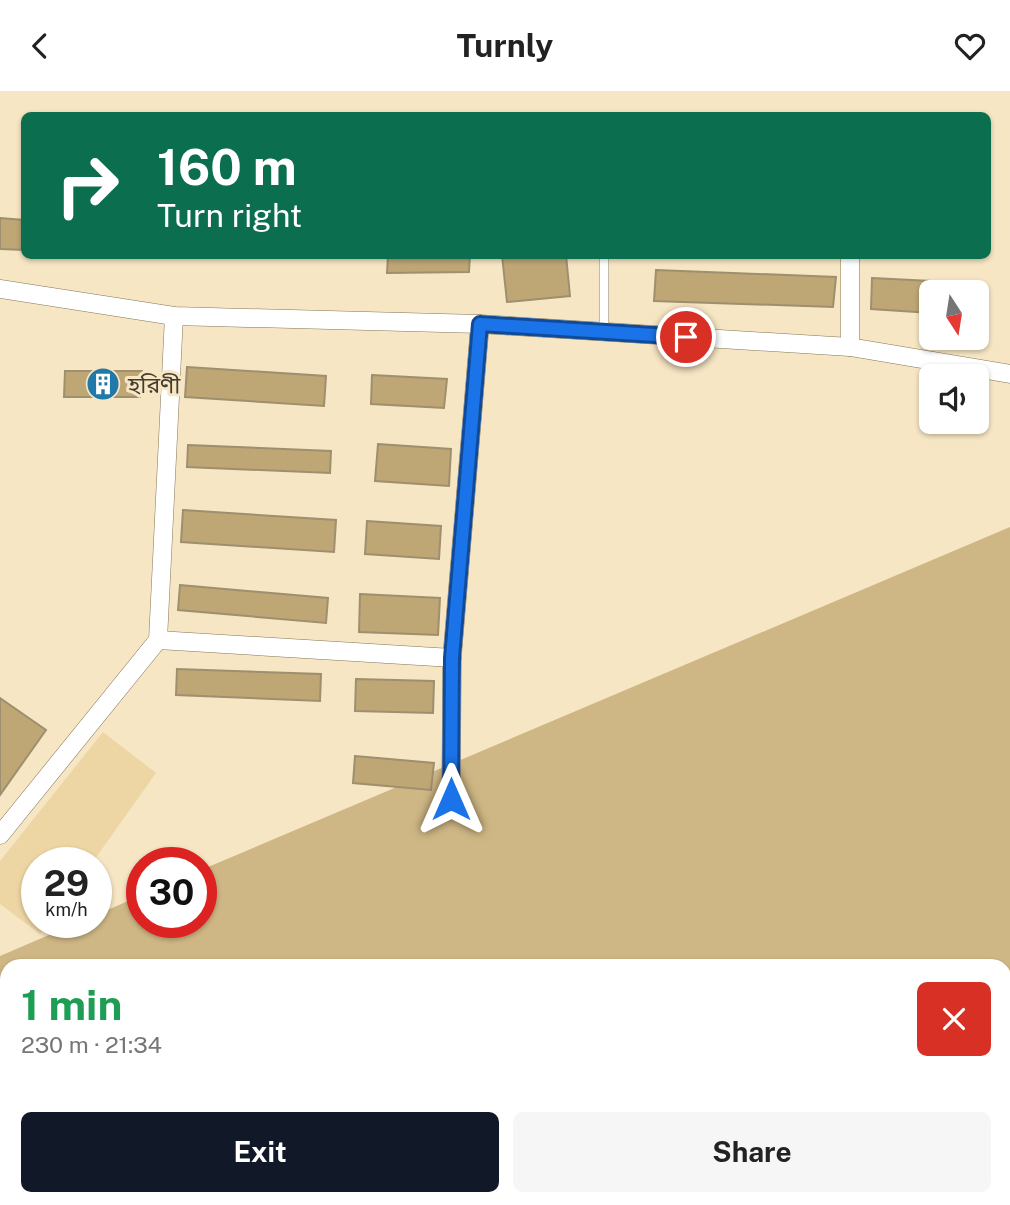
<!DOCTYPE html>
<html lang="en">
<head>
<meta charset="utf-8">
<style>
	body { margin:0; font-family:"Public Sans","Noto Sans Bengali",sans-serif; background:#f6f6f6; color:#222; height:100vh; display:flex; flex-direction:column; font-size:26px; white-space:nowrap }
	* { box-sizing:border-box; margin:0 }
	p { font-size:23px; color:#767676 }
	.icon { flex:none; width:38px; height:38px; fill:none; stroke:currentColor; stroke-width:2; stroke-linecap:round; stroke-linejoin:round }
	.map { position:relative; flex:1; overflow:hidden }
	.sheet { position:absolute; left:0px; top:868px; width:1012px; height:247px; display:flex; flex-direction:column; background:#fff; border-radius:21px 21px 0 0; box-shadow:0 2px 5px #0004 }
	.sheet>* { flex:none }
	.top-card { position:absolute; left:21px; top:21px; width:970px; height:147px; border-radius:10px; box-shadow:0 2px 5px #0004; background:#0b6e4f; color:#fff; overflow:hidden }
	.needle { width:46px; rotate:168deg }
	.buttons { position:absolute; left:919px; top:189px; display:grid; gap:14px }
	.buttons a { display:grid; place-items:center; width:70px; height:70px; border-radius:10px; background:#fff; box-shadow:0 2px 5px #0004; font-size:35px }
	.speed { position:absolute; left:21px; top:756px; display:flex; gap:14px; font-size:35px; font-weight:700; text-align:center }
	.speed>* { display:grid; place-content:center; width:91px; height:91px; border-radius:50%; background:#fff; box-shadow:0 2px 5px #0004; line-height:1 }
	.speed small { font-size:18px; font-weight:400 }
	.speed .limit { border:10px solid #d22; background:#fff; color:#111 }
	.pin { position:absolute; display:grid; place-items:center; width:60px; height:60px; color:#fff; margin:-30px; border:4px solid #fff; border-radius:50%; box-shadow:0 2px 7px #0007 }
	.me { position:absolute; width:77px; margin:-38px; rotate:0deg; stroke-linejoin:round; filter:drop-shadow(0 0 5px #0008) }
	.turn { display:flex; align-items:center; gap:24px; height:147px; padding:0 21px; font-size:32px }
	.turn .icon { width:91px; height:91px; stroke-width:2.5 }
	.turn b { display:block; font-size:49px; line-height:60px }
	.round { display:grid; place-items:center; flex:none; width:74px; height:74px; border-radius:10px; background:#f6f6f6 }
	.summary { display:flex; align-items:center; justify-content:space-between; height:119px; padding:0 21px }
	h1 { font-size:42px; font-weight:700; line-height:52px; color:#1e9e55 }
	.action { display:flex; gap:14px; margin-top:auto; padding:14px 21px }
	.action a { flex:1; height:80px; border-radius:10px; background:#111827; color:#fff; font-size:28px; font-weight:700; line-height:80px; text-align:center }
	.action a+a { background:#f6f6f6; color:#222 }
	header { display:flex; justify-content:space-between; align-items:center; height:91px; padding:0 21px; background:#fff; font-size:32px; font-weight:700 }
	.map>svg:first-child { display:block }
</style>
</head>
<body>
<header><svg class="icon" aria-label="back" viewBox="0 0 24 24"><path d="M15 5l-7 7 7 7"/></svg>Turnly<svg class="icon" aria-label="heart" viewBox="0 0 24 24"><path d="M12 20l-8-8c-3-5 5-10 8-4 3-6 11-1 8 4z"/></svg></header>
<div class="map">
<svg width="1010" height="1114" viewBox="0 0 1010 1114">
	<rect width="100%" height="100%" fill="#f7e6c4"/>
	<!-- green -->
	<polygon fill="#eed6a4" points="103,641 156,682 92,772 37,772 37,831 49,831 40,843 0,813 0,770"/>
	<!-- forest -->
	<path fill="#cfb785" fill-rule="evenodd" d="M1010,436V1114H0V865L79,831H96V824L142,804V831H201V779ZM7,875H1004V1108H7Z"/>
	<!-- building -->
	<g fill="#bea675" stroke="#9e8f6f" stroke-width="2">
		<polygon points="0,127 24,129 24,159 0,158"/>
		<polygon points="388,164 470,164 469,181 387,182"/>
		<polygon points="502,164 566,164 570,205 507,211"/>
		<polygon points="656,179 836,186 833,216 654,210"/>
		<polygon points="872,187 931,190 931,222 871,218"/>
		<polygon points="187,276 326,285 324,315 185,306"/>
		<polygon points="65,280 142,280 140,306 64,306"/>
		<polygon points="372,284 447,288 444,317 371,313"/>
		<polygon points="378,353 451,358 449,395 375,390"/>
		<polygon points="188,354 331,360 330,382 187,376"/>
		<polygon points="183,419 336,429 334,461 181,451"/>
		<polygon points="367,430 441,435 439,468 365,463"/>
		<polygon points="180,494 328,507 326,532 178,519"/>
		<polygon points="360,503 440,507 438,544 359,541"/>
		<polygon points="177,578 321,583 320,610 176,604"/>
		<polygon points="356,588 434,590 433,622 355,620"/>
		<polygon points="0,607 46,639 0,704"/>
		<polygon points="355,665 434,672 431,699 353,692"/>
	</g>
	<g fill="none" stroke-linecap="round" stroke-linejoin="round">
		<defs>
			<polyline id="lane" points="604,241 604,164"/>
			<g id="street">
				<polyline points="850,164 850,256"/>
				<polyline points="0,198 174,225 480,233 850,256 1010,283"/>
				<polyline points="158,549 452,567 480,233"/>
				<polyline points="451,708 452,567"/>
				<polyline points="0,744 158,549 174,225"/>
			</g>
		</defs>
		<!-- lane casing -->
		<use href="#lane" stroke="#857656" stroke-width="10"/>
		<!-- street casing -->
		<use href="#street" stroke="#857656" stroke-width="19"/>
		<!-- lane -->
		<use href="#lane" stroke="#fff" stroke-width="9"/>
		<!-- street -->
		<use href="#street" stroke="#fff" stroke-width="18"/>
	</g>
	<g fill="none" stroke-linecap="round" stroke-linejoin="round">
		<defs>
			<polyline id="route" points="451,708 452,567 480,233 686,246"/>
		</defs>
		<!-- route casing -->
		<use href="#route" stroke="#114b97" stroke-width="18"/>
		<!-- route -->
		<use href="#route" stroke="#1a73e8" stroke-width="12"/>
	</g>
	<!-- icons -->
	<defs>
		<symbol id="building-disc" viewBox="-11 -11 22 22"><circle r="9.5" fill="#2079a8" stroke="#f7e6c4"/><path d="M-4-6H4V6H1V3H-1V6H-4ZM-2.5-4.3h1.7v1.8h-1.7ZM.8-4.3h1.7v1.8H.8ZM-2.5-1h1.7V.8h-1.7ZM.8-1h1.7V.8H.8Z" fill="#fff"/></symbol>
	</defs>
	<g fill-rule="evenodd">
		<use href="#building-disc" x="84" y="274" width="38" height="38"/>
	</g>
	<g text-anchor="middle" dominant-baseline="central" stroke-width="6" stroke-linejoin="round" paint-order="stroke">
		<!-- poi labels -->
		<g font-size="23" fill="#423c2e" stroke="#f7e6c4" text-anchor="start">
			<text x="128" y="293">হরিণী</text>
		</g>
	</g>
</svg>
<div class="buttons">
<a><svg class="needle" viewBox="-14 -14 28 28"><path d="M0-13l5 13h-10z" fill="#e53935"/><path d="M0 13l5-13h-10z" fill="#767676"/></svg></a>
<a><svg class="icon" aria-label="sound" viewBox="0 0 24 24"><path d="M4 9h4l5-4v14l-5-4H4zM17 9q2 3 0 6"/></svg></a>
</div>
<div class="speed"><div>29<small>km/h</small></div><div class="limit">30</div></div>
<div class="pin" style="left:686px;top:246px;background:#d93025"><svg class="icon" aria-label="arrive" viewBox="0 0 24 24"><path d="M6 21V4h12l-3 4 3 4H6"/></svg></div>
<svg class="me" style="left:451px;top:708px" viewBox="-20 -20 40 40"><path d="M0-17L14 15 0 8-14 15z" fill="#1a73e8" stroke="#fff" stroke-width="4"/></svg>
<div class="top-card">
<div class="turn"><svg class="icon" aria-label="right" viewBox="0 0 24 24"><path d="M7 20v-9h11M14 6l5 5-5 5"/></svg><div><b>160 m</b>Turn right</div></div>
</div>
<section class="sheet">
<div class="summary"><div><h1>1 min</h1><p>230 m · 21:34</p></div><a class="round" style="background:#d93025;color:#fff"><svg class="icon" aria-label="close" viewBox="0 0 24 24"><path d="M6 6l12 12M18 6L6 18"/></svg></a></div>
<div class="action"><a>Exit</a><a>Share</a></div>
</section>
</div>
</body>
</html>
